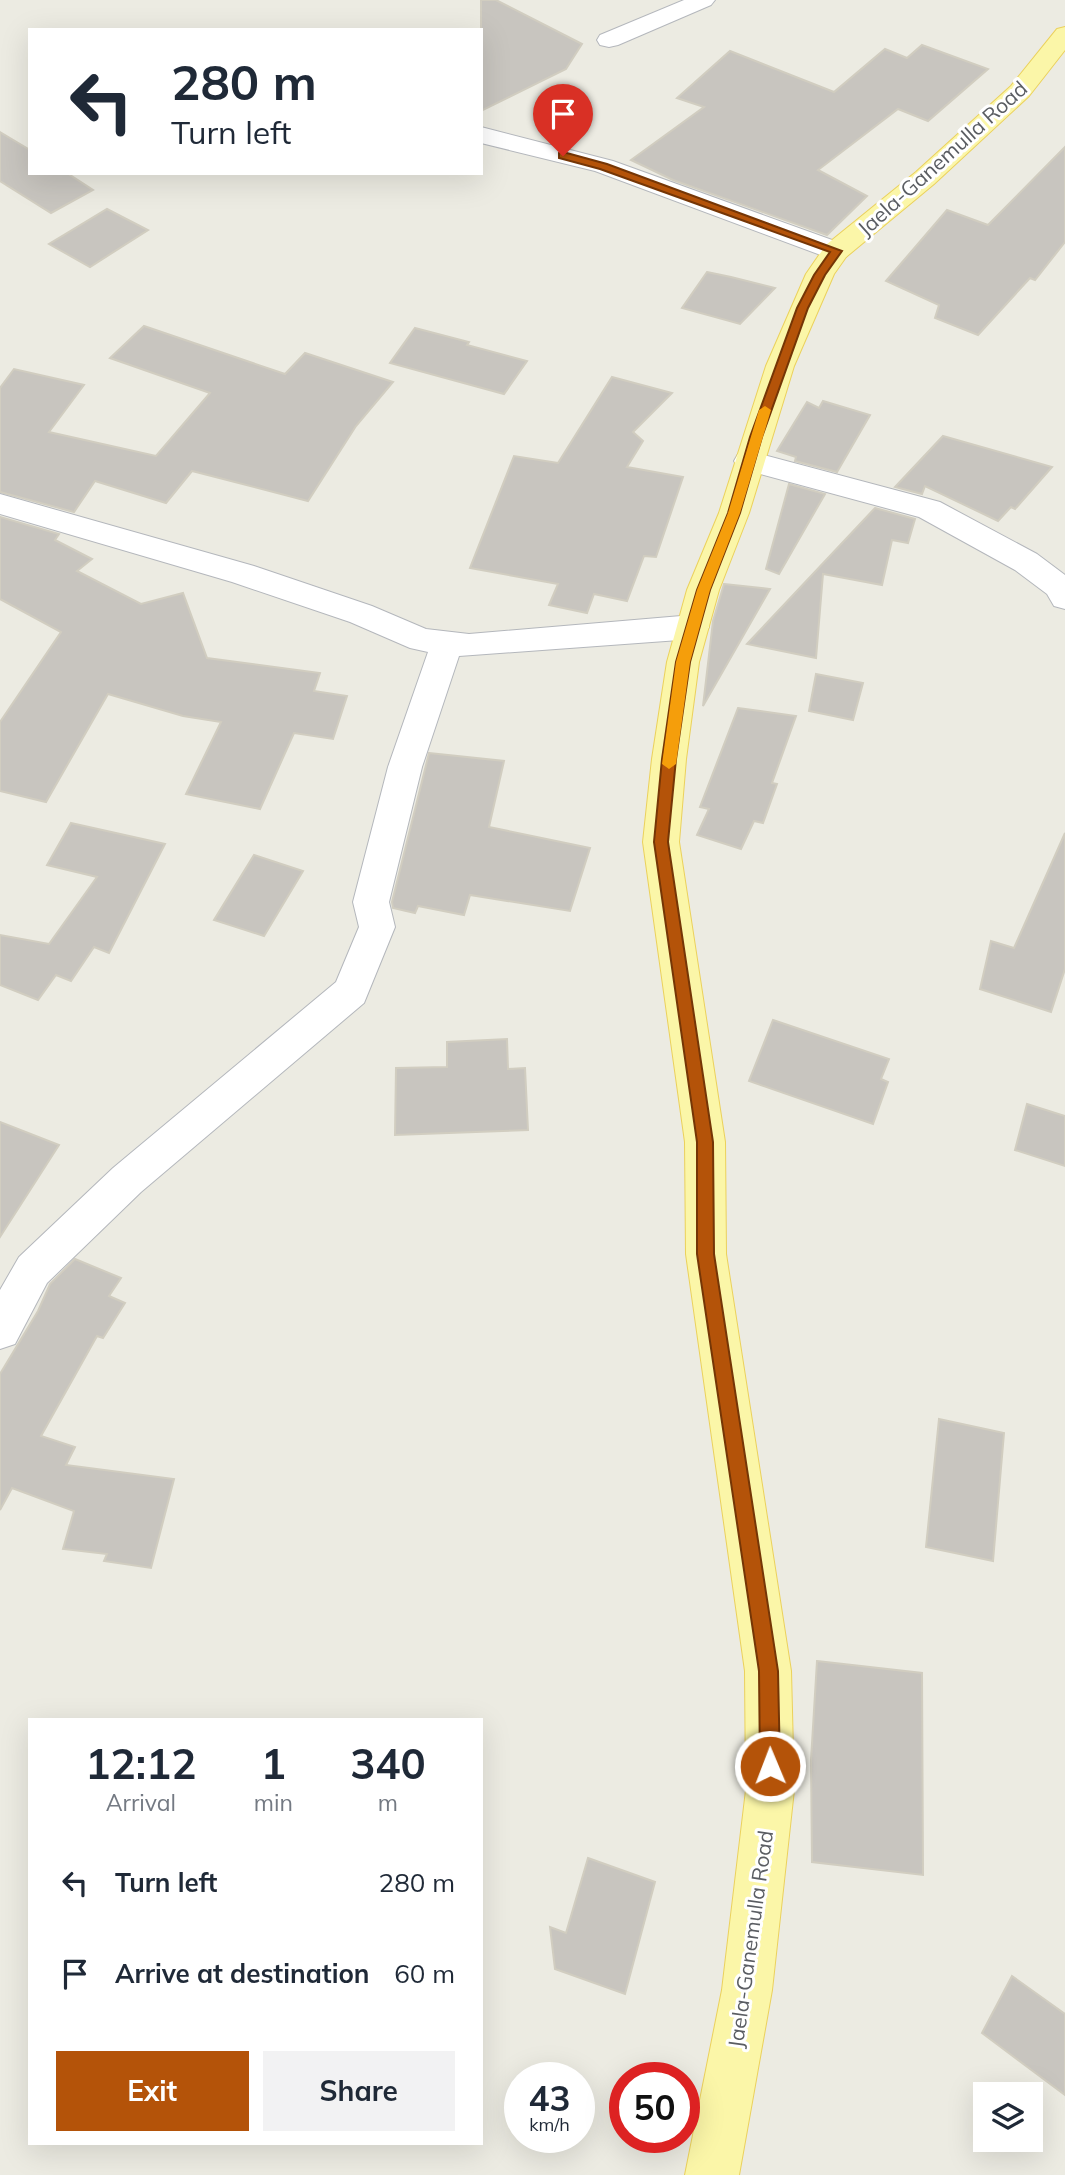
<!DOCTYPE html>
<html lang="en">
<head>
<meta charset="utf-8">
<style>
	body { margin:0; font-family:Mulish,sans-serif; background:#f2f2f3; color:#1f2937; height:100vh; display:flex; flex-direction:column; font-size:26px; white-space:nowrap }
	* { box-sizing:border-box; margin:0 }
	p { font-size:23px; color:#747a83 }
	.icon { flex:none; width:38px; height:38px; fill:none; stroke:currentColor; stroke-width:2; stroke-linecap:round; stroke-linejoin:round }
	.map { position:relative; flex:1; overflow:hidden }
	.drawer { position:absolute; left:28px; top:1718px; width:455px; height:427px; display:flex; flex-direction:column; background:#fff; border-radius:0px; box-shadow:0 7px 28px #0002 }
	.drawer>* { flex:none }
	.banner { position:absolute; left:28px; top:28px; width:455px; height:147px; border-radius:0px; box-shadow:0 7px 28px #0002; background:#fff; color:#1f2937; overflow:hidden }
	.tools { position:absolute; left:973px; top:2082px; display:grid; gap:14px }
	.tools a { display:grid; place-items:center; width:70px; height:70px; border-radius:0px; background:#fff; box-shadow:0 7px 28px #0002; font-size:35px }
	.speed { position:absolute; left:504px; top:2062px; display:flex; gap:14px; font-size:35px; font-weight:700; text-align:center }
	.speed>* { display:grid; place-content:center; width:91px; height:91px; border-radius:50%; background:#fff; box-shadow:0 7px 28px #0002; line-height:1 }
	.speed small { font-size:18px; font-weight:400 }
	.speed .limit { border:10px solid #d22; background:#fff; color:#111 }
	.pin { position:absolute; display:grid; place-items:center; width:60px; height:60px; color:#fff; margin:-72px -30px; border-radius:50% 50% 50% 0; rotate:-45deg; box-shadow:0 0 7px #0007 }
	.pin .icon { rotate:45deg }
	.me { position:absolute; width:77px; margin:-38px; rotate:359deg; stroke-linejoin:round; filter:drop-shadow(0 0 5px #0008) }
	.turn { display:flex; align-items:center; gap:24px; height:147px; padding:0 28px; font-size:32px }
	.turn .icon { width:91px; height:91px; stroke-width:2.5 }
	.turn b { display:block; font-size:49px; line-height:60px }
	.eta { display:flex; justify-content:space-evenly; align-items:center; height:119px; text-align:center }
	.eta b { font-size:42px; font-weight:700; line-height:49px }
	.primary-button { display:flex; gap:14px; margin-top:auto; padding:14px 28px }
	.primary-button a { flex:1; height:80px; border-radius:0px; background:#b45309; color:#fff; font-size:28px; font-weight:700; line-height:80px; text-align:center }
	.primary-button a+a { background:#f2f2f3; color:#1f2937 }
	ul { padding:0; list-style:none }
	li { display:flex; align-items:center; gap:21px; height:91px; padding:0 28px }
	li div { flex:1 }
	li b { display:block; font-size:26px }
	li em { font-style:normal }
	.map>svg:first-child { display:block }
</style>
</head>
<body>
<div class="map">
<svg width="1065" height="2175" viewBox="0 0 1065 2175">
	<rect width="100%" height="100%" fill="#ecebe2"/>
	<!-- building -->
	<g fill="#c8c5bf" stroke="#d1cdc0" stroke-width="2">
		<polygon points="481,0 496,0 582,44 566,69 481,111"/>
		<polygon points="922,45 988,69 928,121 898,109 818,170 867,196 827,235 673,180 631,160 704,107 677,98 730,51 834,92 885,49 907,58"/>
		<polygon points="0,132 30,150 30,173 67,173 93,190 51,213 0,181"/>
		<polygon points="1065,147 1065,242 1035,280 1030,278 978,335 935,318 939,305 886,281 947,210 988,225"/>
		<polygon points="107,209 148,230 90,267 49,244"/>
		<polygon points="707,272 731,277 775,288 740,324 682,308"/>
		<polygon points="144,326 285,374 305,353 393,382 356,426 308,501 192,471 166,503 95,481 74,512 0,492 0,388 14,369 84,385 49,432 156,456 210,393 110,358"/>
		<polygon points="415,328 469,342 467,345 527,361 504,394 390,363"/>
		<polygon points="612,377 672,393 633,432 643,441 627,467 683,477 656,557 644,556 627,601 594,594 587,613 549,605 558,584 470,568 514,456 558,463"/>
		<polygon points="823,401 870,415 837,472 795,461 796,457 777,451 807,402 819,408"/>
		<polygon points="943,436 1052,467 1015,509 1011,507 998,521 925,486 922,494 895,487"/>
		<polygon points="789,484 825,494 779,574 766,569"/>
		<polygon points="875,508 915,519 908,543 892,540 882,585 823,574 816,658 747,644"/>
		<polygon points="0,517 59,534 55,540 92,559 77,571 141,604 183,593 207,658 320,673 314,691 347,696 333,739 294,733 260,809 186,794 221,722 183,716 108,694 46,802 0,791 0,722 61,632 0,599"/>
		<polygon points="724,584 770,589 703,706 713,621"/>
		<polygon points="816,674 863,683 853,720 809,711"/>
		<polygon points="738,708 796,716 772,783 777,784 763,823 754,821 741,849 697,835 709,809 700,807"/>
		<polygon points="429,753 504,761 489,827 590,848 570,911 470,895 464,915 418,906 415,913 393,908 392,902"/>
		<polygon points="71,823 165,844 109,953 94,947 71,981 56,975 38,1000 0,985 0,935 49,944 97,877 47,865"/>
		<polygon points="1065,833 1065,969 1051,1012 980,989 991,941 1014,948"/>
		<polygon points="254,855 303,871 264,936 214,920"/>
		<polygon points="773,1020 889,1059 881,1079 888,1082 873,1124 749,1081"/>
		<polygon points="507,1039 508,1069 525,1068 528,1130 395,1135 396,1068 447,1067 447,1042"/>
		<polygon points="1027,1104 1065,1116 1065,1166 1015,1150"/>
		<polygon points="0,1122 59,1145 0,1237"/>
		<polygon points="75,1259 121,1278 109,1296 125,1303 103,1338 97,1336 41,1436 75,1447 66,1465 174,1479 151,1568 104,1561 107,1554 63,1549 74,1511 12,1488 0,1510 0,1374 38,1311 50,1284"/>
		<polygon points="939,1419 1004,1433 993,1561 926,1547"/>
		<polygon points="817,1661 922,1673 923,1875 812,1862 811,1760"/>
		<polygon points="588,1858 655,1882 625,1994 555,1969 550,1927 566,1933"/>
		<polygon points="1012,1976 1065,2014 1065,2095 982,2033"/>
	</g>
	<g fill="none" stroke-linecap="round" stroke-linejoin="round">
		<defs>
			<g id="minor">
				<polygon points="684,0 715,0 711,5 618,45 609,47 600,45 597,40 600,35"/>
				<polygon points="481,127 613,161 846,245 849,251 846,257 836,259 826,257 595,171 481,143"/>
				<polygon points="749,451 940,502 1037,554 1065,575 1065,609 1054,606 1047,594 1015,570 919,517 738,468 734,461 738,454"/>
				<polygon points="0,494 254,566 372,606 426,629 469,634 693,615 704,619 709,627 704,635 693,639 459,656 422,767 389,902 395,927 364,1003 141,1192 47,1283 15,1344 0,1349 0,1290 19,1257 113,1168 336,982 359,927 353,902 388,767 428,652 410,648 350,622 232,582 0,514"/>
			</g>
			<polygon id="major" points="1065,27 1065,50 1029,96 934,184 846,257 834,274 794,366 749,513 719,590 699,662 686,759 679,842 725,1142 726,1254 791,1671 794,1790 772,1990 739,2175 685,2175 722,1990 746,1790 745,1671 686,1254 685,1142 643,842 652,759 667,662 687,590 719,513 766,366 806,274 826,245 916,172 1011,86 1057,29"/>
		</defs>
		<!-- minor casing -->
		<use href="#minor" stroke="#b4b7bc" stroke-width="2"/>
		<!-- major casing -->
		<use href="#major" stroke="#ebd15c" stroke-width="2"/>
		<!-- minor -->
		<use href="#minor" fill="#fff" fill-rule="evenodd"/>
		<!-- major -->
		<use href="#major" fill="#fbf6a8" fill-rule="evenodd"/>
	</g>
	<!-- route -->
	<polygon fill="#b45309" stroke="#753606" stroke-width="2" points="563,152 607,164 842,251 825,275 808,308 762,437 740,513 710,590 690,662 676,759 668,842 713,1142 714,1254 778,1671 780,1766 777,1773 770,1776 763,1773 760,1766 759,1671 697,1254 697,1142 654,842 662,759 676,662 697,590 728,513 750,437 797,308 814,275 830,252 600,169 559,158 559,153"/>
	<!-- slow -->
	<polygon fill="#f59e0b" points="765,406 771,410 740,513 710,590 690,662 676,764 669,769 662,764 676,662 697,590 728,513 759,410"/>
	<g text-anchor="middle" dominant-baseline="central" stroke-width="6" stroke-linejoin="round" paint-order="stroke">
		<!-- street labels -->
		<g font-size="21" fill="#5a5d62" stroke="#fff">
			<text transform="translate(942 158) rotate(-42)">Jaela-Ganemulla Road</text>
			<text transform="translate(750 1939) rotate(-82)">Jaela-Ganemulla Road</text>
		</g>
	</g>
</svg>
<div class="tools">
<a><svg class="icon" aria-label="layers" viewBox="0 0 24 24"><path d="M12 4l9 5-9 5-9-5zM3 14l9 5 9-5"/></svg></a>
</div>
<div class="speed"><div>43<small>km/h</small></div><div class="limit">50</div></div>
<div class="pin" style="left:563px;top:156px;background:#d93025"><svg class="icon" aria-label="arrive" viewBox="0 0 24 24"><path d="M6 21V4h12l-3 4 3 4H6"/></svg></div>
<svg class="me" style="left:770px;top:1766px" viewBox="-20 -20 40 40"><circle r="17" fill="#b45309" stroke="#fff" stroke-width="3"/><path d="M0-11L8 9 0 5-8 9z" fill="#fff"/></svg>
<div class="banner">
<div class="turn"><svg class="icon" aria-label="left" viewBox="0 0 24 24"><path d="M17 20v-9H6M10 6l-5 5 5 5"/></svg><div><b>280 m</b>Turn left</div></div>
</div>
<section class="drawer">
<div class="eta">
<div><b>12:12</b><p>Arrival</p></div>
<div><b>1</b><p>min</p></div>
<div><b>340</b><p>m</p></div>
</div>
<ul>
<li><svg class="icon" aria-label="left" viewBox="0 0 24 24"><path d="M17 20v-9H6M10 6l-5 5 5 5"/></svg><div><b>Turn left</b></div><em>280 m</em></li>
<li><svg class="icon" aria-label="arrive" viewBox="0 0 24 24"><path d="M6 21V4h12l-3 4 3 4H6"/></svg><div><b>Arrive at destination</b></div><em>60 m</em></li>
</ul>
<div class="primary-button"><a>Exit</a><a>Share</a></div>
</section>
</div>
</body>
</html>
